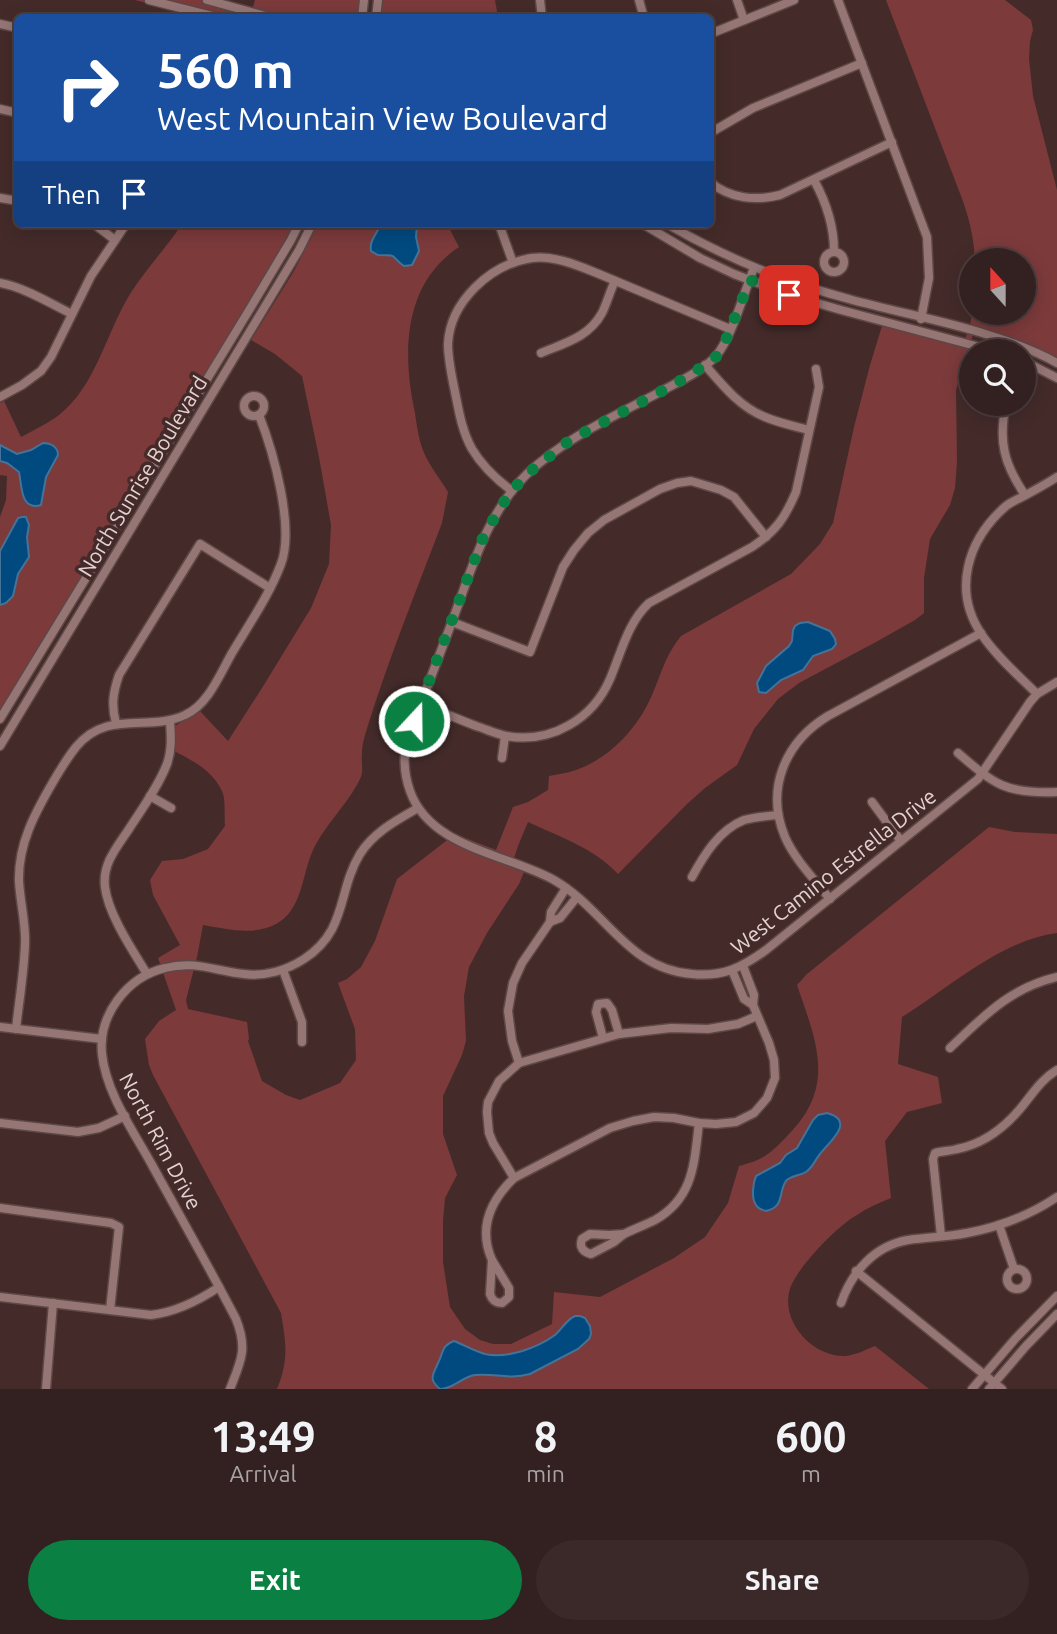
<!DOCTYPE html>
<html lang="en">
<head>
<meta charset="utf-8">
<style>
	body { margin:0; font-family:Ubuntu,sans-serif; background:#3b2829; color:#f1f3f6; height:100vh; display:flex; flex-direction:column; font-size:26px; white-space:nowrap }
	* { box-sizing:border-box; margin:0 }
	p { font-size:23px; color:#a9a3a5 }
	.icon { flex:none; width:38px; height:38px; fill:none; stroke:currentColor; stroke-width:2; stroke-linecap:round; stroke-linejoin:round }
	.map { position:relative; height:1389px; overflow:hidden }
	.details { display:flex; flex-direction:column; background:#332020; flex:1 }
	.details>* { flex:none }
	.banner { position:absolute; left:14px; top:14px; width:700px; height:214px; border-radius:10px; box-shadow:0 4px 18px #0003,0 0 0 2px #4e3e3e; background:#1a4fa0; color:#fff; overflow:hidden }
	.needle { width:46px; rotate:339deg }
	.buttons { position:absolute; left:959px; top:248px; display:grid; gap:14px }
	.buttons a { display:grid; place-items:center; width:77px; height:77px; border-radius:50%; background:#332020; box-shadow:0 4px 18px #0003,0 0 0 2px #4e3e3e; font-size:35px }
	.pin { position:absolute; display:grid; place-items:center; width:60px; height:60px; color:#fff; margin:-30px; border-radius:14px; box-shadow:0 4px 10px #0006 }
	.me { position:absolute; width:77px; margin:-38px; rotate:21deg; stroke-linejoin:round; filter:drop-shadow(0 0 5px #0008) }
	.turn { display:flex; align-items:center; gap:24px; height:147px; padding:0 28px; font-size:32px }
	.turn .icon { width:91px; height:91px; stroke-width:2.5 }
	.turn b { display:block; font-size:49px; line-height:60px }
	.then { display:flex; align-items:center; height:66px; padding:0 28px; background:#0003; gap:14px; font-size:26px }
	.eta { display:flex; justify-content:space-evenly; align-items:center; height:119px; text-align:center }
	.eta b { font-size:42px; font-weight:600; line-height:49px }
	.primary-button { display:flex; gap:14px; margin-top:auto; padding:14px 28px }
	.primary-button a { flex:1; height:80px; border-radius:42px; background:#0b8043; color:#fff; font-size:28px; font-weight:600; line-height:80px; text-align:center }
	.primary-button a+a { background:#3b2829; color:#f1f3f6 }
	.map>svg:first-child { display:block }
</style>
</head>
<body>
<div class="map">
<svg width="1057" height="1389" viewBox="0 0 1057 1389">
	<rect width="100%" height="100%" fill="#442b2a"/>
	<!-- green -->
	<g fill="#7c3a3b">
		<polygon points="135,0 223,0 253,7 255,0 360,0 358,18 199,17"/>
		<polygon points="382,0 495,0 498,17 379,18"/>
		<path d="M886,0H1005L1031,20L1033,30L1030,41L1029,59L1033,96L1057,190V358L1023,342L975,328L956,390L957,462L955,488L950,505L930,539L924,578V613L915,620L876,642L799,683L778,699L754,729L737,765L705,788L687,804L618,874C594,848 560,837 528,822L518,846L511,867L524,872L519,884L487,933L469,967L464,996L466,1041L462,1055L443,1096V1134L457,1175L445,1198L443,1221V1262L450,1307L465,1329L480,1340L493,1344H511L552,1324L554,1292L600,1297L674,1258L705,1237L728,1203L739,1166C764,1160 771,1153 788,1135C837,1086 816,1041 797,985L807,974L989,827L1015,832L1057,834V933C1001,940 949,988 902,1017L898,1064L938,1077L942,1103L907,1112L885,1141L891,1198C879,1203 867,1208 857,1215C837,1226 800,1265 791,1286C778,1319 811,1357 845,1356C856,1355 865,1350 875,1346L929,1389H277C289,1360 286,1343 281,1313L153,1075L149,1065L145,1039L159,1021L176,1010L158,958L180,945L153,895L150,880L162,861L183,859L208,849L225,826C224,816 226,800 222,791C213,771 192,760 174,751V727L199,710L228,741L262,688L311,608L329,564L331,525L319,457L302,376L275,354L251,340L294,271L318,224H447L459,247C403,284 402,353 415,413C417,427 419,442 425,455C431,468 441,480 448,492L442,523C417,589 390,655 369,722C366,732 362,743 362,753C361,762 364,772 360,779C347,806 322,827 311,855C302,878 301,911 276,924C253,936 228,929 203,925L197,957L186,1000L188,1009L247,1022L249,1039L248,1041L262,1081L286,1095L300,1100L340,1083L356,1060L355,1029L338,983L347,979L361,967L375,941L397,879L455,834L496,850L513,807L528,802L548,790L549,776C558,774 568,773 576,770C610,758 638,728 652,695C662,672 665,656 681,636L791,574L820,544L833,523L854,427L870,365L882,326L962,347L970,326L972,313H1024V261H975C974,238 969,217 961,196Z"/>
		<path d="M182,224H294L233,330L0,711V517L6,500L7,476L0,475V403L4,401L21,437C34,430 47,424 59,415C96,386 106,333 130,294C146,269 166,248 182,224Z"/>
	</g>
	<!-- water -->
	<g fill="#014a80" stroke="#457398" stroke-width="2">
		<path d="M381,224H417L416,237L419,251L412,265L404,266C389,256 400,255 378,255L371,251C369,240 377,234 381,224Z"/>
		<path d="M43,443C51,443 58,447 58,455L46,477L41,505C20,511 22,486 19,472L7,463L0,461V445L17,454L31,450Z"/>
		<polygon points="22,517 26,517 29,525 27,537 29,557 18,574 13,596 6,603 0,605 0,551 18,518"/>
		<polygon points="808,622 830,631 835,639 836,644 832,649 813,656 803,670 781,680 766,693 759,692 757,683 766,666 789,646 792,641 793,630 795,626 800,623"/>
		<path d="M827,1113C857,1121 828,1143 820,1154C815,1160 813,1167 806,1172C800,1176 791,1175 786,1181C778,1192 785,1207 766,1211C762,1210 758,1209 756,1205C751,1198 753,1183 756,1176L780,1163L786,1155L797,1148L813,1120L818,1115Z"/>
		<path d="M575,1316H580L585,1318L590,1326L591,1334L589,1339L578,1349L530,1374C508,1380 495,1373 475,1375C461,1377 454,1389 440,1389C428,1379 433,1375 438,1363C444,1352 440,1347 454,1341C464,1345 474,1351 485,1354C507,1359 537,1348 555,1335C562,1329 566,1320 575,1316Z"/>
	</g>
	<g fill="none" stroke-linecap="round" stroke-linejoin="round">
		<defs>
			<g id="minor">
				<polyline points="149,0 220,18"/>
				<polyline points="207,0 273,18"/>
				<polyline points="540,0 542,18"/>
				<polyline points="639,0 644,18"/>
				<polyline points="737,0 744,20"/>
				<polyline points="838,0 927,237 929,278 921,319"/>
				<polyline points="362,18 364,0"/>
				<polyline points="376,18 378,0"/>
				<polyline points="0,24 18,28"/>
				<polyline points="710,34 794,0"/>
				<polyline points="0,109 18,113"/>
				<polyline points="710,133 753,108 862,63"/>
				<path d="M814,180C826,202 834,227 834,251"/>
				<path d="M710,182C730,199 756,201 780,195L892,142"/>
				<polyline points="0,198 18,201"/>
				<polyline points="94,224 115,240"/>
				<polyline points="499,224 513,263"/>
				<polyline points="643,224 700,258 734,274 789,295 841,310 998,352"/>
				<path d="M667,224C726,258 782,281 849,299C917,318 995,329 1057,363"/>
				<circle cx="834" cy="262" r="10"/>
				<path d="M754,268C744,292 732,337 716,356C703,371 676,383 658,393C613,417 565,438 527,474C487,513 472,568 453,619C438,659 423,699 407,738C403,756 404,774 410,791C430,848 507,854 554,880C606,910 627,969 692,974C723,977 741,968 766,950L978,779L1030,702L1037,694L1057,682"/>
				<path d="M0,283C26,288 49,303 72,314"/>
				<path d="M541,353C565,343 589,337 602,313C607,303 610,291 615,281"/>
				<polyline points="1024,361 1057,378"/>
				<path d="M705,365C723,386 740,407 765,417C779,423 794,426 809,430"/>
				<circle cx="254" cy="406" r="10"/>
				<polyline points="0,397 22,385 41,371 51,357 91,276 126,224"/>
				<path d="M1006,404C998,441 1004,464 1025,495"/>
				<path d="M512,491C496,479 482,466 472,449C462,431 459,412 455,392C452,377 448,360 448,344C450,302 490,264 532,258C554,255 579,266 599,274L730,329"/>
				<polyline points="452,622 530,652 563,567 574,550 588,533 604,520 660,489 677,483 691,481 721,490 734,497 766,537"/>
				<path d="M1037,694C1018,675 997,657 982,635C952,591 967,540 1006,506C1011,502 1018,499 1024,496C1035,490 1046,484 1057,477"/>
				<path d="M421,704C439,711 458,719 476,726C486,729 496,734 506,736C551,744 593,719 610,679C621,653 628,622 649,603L752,547C776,531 785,518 796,492L819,387L816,369"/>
				<polyline points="0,719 251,307 291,240 299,224"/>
				<path d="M116,723C111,705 113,693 119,675L200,544L270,588"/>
				<polyline points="0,746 299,250 312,224"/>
				<path d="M958,753C995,785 1006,794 1057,792"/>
				<polyline points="502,758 505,736"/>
				<polyline points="150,796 171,808"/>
				<polyline points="872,802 901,841"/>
				<path d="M692,877C704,855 719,830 744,820C755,817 767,816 778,815"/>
				<path d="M830,899C815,880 795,860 785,837C765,789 785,742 828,716L981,633"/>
				<polyline points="550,922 560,918 577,897"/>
				<polyline points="283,970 302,1022 302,1042"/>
				<polyline points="732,970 744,999 753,1005"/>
				<path d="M147,974C133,951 108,914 105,887C102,864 117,847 129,829C142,809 158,787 167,764C172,750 171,736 170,721"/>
				<polyline points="0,1027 102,1039"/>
				<path d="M16,1029C19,1001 24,973 25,944C26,923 20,902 19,881C18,844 35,813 53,782C60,770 68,757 76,747C107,709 149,732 185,715C208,705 220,674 232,653C249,624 269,596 281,564C295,527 273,451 259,415"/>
				<polyline points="603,1038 596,1012 598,1004 607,1003 612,1010 619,1034"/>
				<path d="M950,1048C984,1016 1010,988 1057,977"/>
				<polyline points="519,1063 512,1041 508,1011 513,983 522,963 550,922 551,912 566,888"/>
				<polyline points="0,1123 78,1132 99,1128 125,1116"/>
				<polyline points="514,1178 493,1143 489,1133 487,1112 488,1102 499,1081 519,1063 619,1034 671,1028 708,1029 738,1024 757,1016"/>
				<polyline points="0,1208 111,1223 119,1227 110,1310"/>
				<polyline points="999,1225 1014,1269"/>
				<path d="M590,1234L609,1235L624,1234L614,1242L591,1254C583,1252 579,1247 582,1239Z"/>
				<path d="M624,1234C634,1229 645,1225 655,1220C694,1198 694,1163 699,1123"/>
				<path d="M941,1236L933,1159L935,1153C942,1151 950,1151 957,1149C983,1144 1003,1129 1020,1109C1032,1095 1040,1080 1057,1070"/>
				<path d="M492,1260C478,1228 490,1201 514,1178L610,1128L633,1121L654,1117L674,1118L699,1123L716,1124L736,1122L754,1113L767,1098L775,1078L774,1060L769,1043L753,1005L754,995L743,966"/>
				<path d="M492,1260L509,1288V1297L502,1303C495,1303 492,1300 490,1294Z"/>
				<circle cx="1017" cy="1279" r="10"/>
				<polyline points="856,1271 1002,1389"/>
				<path d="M0,1297L151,1315C176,1312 198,1301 219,1287"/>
				<path d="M841,1303C852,1272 874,1246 908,1240C928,1237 948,1237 967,1233C1000,1227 1030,1215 1057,1197"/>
				<polyline points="46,1389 53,1303"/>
				<path d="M230,1389C241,1361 248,1349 236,1319C209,1267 180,1216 152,1165C134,1132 106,1093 102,1054C98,1015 127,977 165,968C195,960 215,971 244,974C265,977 287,970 304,959C348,930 337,892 360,854C374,832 397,820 418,808"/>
				<polyline points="972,1389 1015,1339 1057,1296"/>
				<polyline points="989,1389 1026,1346 1057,1314"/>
			</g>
		</defs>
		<!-- minor casing -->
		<use href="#minor" stroke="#5d4847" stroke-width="11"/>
		<!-- minor -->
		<use href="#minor" stroke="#957675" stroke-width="8"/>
	</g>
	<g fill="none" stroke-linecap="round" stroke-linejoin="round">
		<!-- route -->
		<polyline stroke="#0b8043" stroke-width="12" stroke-dasharray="0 21.6" points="414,721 482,540 499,509 512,491 527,474 570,440 675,384 705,365 715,358 723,347 750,280 789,295"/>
	</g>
	<g text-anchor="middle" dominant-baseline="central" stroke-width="7" stroke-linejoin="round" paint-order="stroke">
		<!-- street labels -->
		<g font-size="21" fill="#e3d2d1" stroke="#442b2a">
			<text transform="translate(142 476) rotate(-59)">North Sunrise Boulevard</text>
			<text transform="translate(833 871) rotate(-38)">West Camino Estrella Drive</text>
			<text transform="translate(161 1141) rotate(62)">North Rim Drive</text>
		</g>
	</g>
</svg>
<div class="buttons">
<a><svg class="needle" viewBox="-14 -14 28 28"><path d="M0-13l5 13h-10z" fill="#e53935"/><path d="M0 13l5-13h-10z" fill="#a9a3a5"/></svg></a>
<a><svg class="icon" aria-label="search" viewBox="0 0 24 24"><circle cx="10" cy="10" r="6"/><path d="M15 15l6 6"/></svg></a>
</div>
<div class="pin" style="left:789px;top:295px;background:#d93025"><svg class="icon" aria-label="arrive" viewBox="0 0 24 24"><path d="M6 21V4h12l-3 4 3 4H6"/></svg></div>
<svg class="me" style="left:414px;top:721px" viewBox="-20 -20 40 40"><circle r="17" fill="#0b8043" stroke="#fff" stroke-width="3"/><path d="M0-11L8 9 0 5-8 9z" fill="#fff"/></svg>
<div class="banner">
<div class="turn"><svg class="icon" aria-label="right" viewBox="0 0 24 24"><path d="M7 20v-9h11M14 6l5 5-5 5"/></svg><div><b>560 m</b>West Mountain View Boulevard</div></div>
<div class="then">Then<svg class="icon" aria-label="arrive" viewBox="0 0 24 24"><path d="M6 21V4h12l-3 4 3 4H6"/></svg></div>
</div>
</div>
<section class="details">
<div class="eta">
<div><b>13:49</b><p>Arrival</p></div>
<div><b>8</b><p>min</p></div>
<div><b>600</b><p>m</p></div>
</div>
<div class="primary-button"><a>Exit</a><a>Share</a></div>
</section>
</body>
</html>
